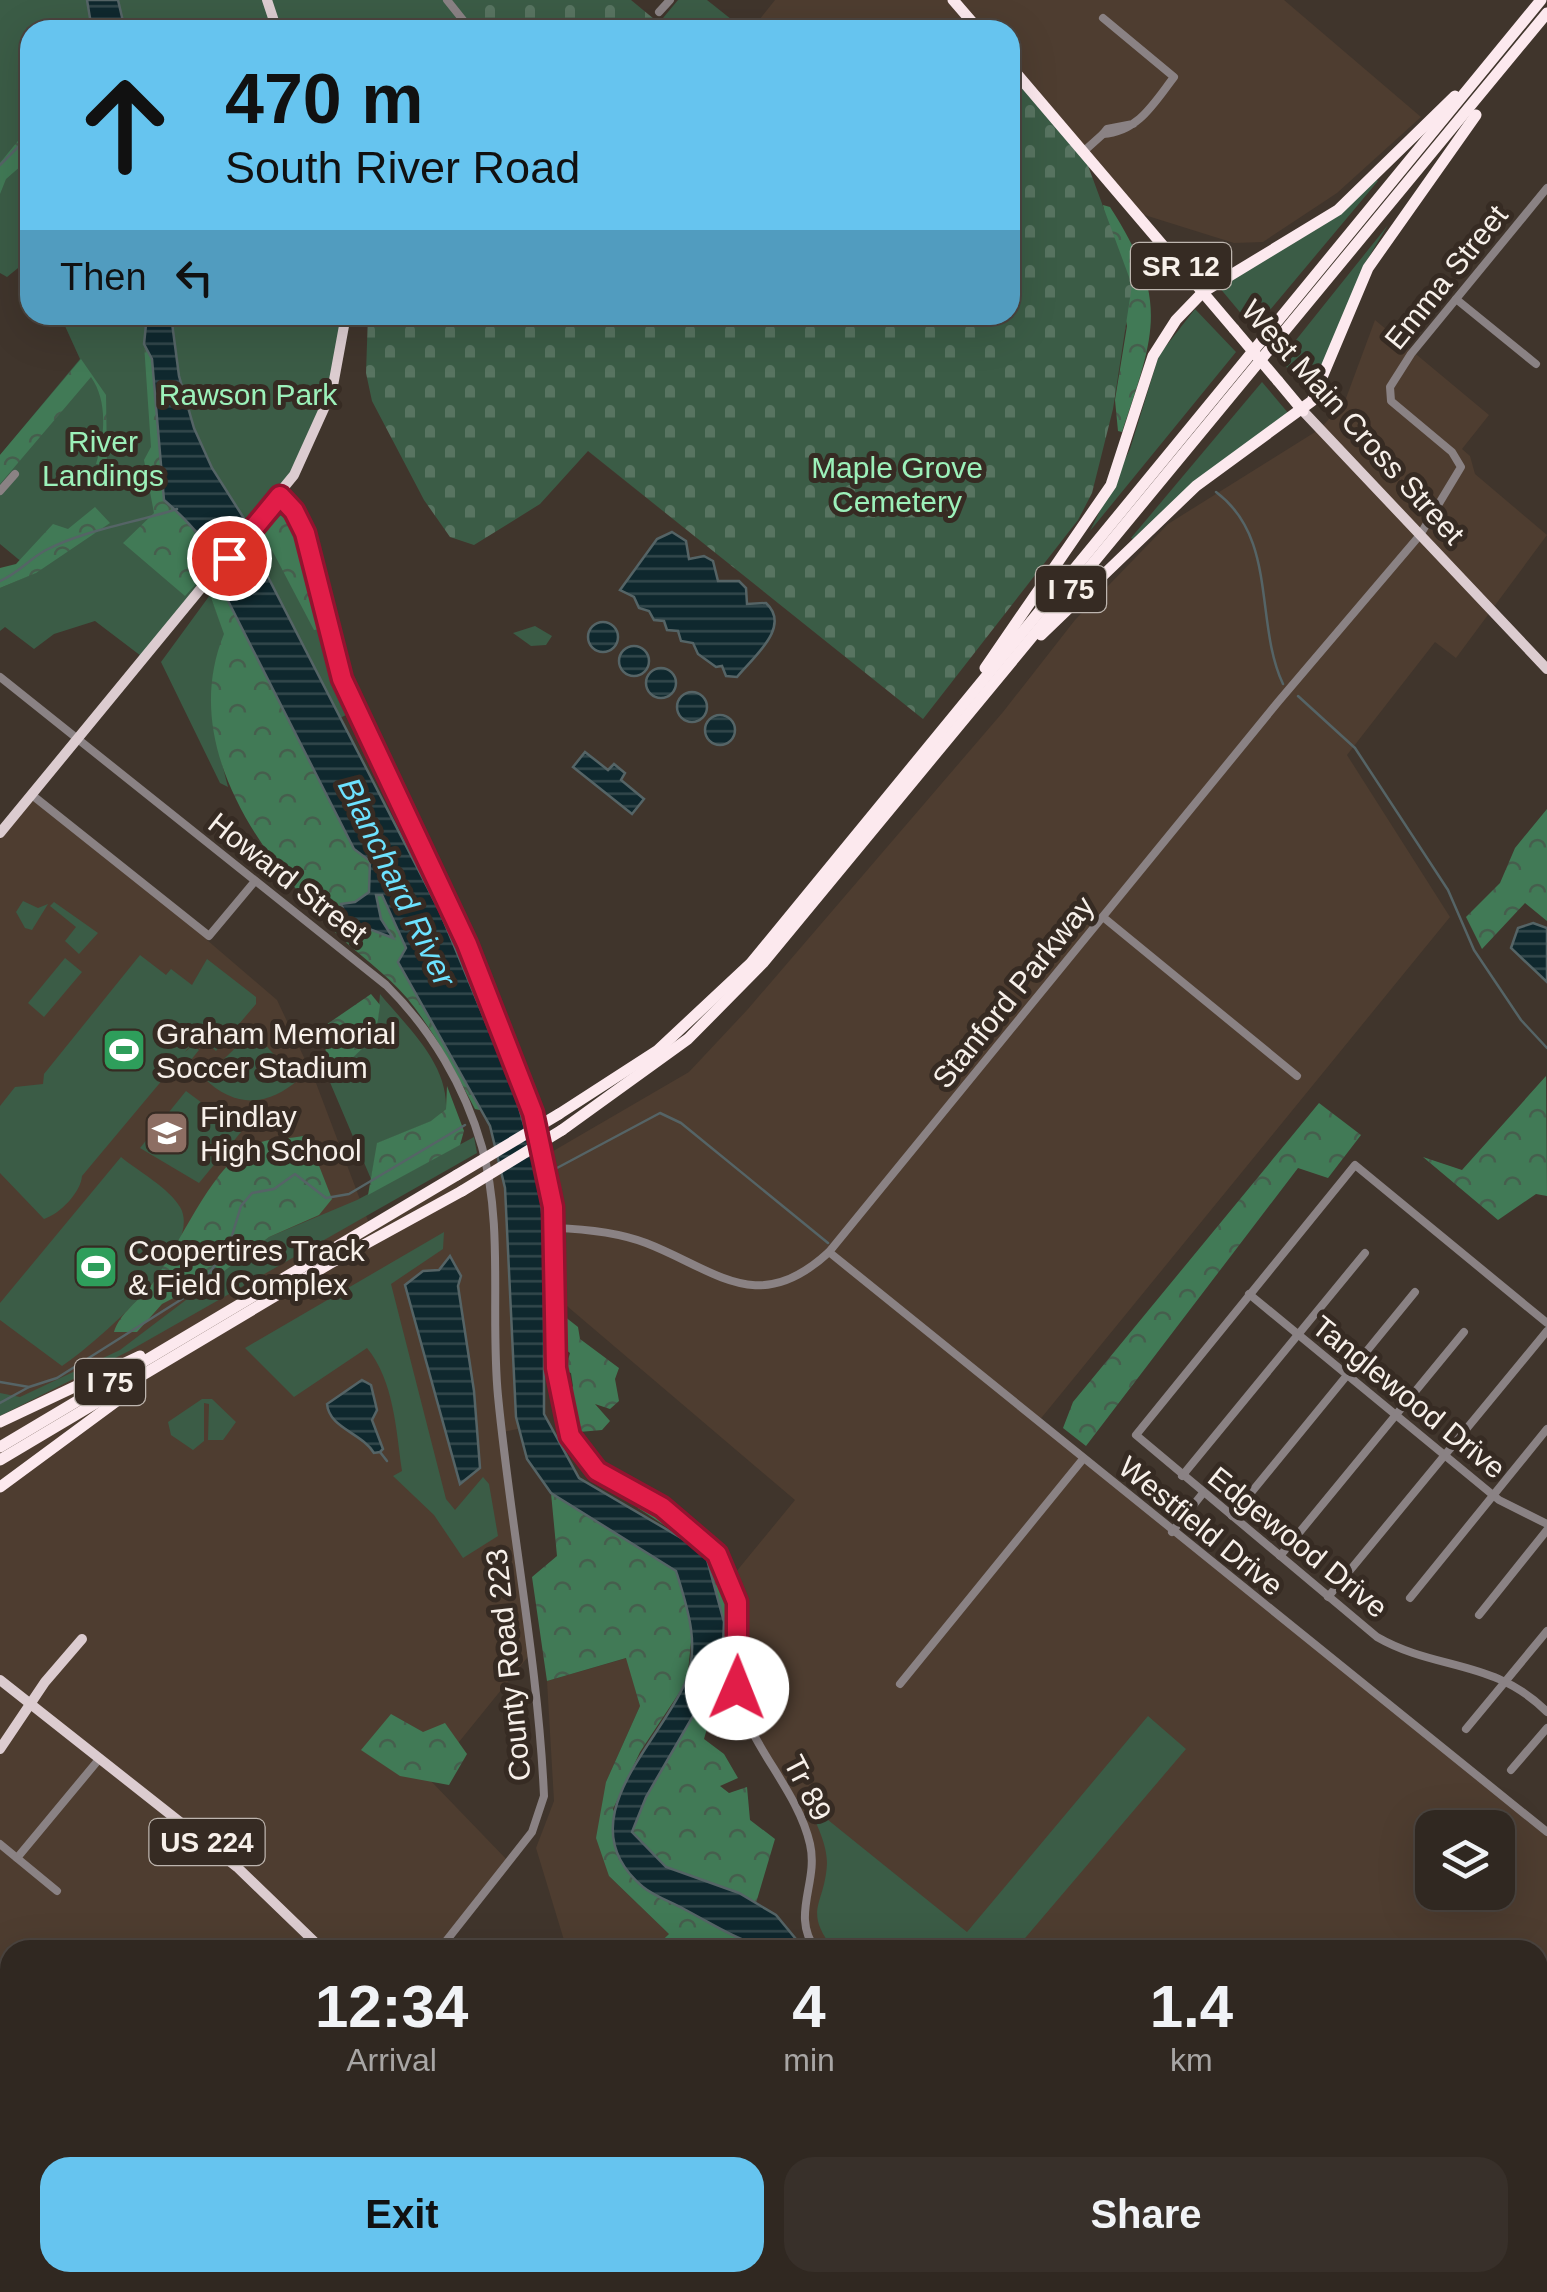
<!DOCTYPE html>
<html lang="en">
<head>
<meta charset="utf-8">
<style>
	body { margin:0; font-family:Helvetica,sans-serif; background:#38302a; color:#f1f3f6; height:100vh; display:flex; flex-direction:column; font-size:38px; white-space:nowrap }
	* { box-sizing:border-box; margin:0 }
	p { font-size:32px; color:#a8a6a5 }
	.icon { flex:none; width:55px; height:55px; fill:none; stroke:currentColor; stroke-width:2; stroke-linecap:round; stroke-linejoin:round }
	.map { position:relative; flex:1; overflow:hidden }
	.panel { position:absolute; left:0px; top:1940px; width:1548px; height:352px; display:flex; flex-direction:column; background:#302821; border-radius:30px 30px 0 0; box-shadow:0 10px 40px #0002,0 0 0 2px #4b443f }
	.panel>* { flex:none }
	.top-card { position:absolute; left:20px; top:20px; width:1000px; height:305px; border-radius:30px; box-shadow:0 10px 40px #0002,0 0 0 2px #4b443f; background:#66c4ef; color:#111; overflow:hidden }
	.fabs { position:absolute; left:1415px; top:1810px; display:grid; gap:20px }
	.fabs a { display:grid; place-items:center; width:100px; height:100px; border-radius:20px; background:#302821; box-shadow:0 10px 40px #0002,0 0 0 2px #4b443f; font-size:50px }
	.pin { position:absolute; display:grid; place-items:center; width:85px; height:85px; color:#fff; margin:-42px; border:5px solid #fff; border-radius:50%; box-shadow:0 2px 10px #0007 }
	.me { position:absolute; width:110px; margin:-55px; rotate:1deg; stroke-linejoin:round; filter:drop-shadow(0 0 8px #0008) }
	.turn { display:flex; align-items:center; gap:35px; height:210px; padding:0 40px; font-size:45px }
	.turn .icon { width:130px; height:130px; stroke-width:2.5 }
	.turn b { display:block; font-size:70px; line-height:85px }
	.then { display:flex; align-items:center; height:95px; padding:0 40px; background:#0003; gap:20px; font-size:38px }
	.eta { display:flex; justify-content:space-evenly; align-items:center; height:170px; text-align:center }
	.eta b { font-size:60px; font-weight:800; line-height:70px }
	.primary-button { display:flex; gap:20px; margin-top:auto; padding:20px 40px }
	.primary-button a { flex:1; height:115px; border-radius:30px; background:#66c4ef; color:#111; font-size:40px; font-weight:800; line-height:115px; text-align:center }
	.primary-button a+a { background:#38302a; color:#f1f3f6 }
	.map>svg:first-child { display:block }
</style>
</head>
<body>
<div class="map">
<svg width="1547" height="2292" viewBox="0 0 1547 2292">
	<defs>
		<pattern id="forest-crowns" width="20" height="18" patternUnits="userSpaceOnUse" patternTransform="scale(2.5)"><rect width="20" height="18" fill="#417a56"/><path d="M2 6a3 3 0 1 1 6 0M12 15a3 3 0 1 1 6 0" fill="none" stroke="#465e4d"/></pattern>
		<pattern id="cemetery-stones" width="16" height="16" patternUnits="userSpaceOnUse" patternTransform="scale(2.5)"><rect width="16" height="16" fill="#3b5c46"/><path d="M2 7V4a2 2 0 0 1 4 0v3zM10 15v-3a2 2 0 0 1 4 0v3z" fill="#587461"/></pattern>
		<pattern id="water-rules" width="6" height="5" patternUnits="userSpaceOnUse" patternTransform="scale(2.5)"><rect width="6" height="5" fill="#0f282e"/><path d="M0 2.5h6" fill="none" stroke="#33484c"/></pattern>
	</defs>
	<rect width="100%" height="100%" fill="#40352c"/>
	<!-- built -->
	<g fill="#4e3d30" fill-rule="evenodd">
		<polygon points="775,0 1284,0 1421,117 1337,193 1263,242 1234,243 1135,212 1010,66 1010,30 979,30 965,15 953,30 751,30"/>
		<path d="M1375,320L1489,415L1462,449L1470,456L1475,474L1547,535L1456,658L1435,642L1347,755L1450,917L1038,1422L1547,1833V2048L1538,2059V1950H816L806,1936L813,1858L803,1825L744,1712L737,1688L738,1621L731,1578L795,1500L554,1295L549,1183L543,1157L689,1072L748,1009L1003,712L1075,620L1168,524L1320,429L1345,401ZM1432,1828H1498V1892H1432Z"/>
		<polygon points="32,795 209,936 207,940 277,1000 316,1083 370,1226 507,1146 532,1426 503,1432 531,1653 429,1779 509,1862 439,1950 10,1950 10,2160 0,2162 0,833"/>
		<polygon points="627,1658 640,1706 606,1782 609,1876 669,1934 651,1950 567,1950 536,1848 554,1801 547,1681"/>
		<polygon points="1265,2283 1352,2283 1344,2292 1274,2292"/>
	</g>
	<!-- green -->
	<g fill="#3b5c46">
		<polygon points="0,0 447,0 471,30 30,30 30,269 23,264 7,277 0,273"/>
		<polygon points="678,0 707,0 741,27 653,30"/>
		<polygon points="1375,179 1378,181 1254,329 1219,287 1325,224"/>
		<polygon points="1388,225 1364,265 1313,391 1309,392 1280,360"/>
		<polygon points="1195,309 1236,352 1090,531 1130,449 1159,355"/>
		<polygon points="60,315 345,315 337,373 280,496 305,533 329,644 355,711 320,727 230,558 145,659 95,621 54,634 34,649 5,627 0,631 0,588 35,573 0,544 0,455 80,359"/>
		<polygon points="1262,382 1289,414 1133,539 1131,538"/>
		<path d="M210,595L225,634C202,688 214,733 228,787L220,783L161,662Z"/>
		<polygon points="535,626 552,636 546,645 531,646 513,633"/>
		<polygon points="23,901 38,908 48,904 32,930 25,928 16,912"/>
		<polygon points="54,902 98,933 79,954 65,941 76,927 50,906"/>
		<path d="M140,955L166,975L171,969L192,985L207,959L256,997V1004L216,1051L199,1035L185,1052L193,1045L199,1050L186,1066L179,1060L82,1176C81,1192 60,1214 44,1219L0,1173V1106L15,1087L43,1084L44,1074Z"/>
		<polygon points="65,958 82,972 44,1017 28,1003"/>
		<path d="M380,994C407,1027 448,1063 446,1109L432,1121L378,1143L371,1179L329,1080L377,1028Z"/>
		<path d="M256,1035L298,1080C267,1107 234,1108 204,1078L248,1036Z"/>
		<polygon points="186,1091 241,1132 199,1183 140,1148"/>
		<polygon points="474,1137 477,1153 129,1351 0,1416 0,1393 20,1397 120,1350 269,1237 357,1200"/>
		<path d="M121,1157C138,1171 169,1188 180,1207C206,1250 92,1346 62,1366L0,1320V1303Z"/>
		<path d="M444,1232L443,1249L391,1284L446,1499L455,1510L483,1477L489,1484L498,1536L463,1558L434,1515L393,1476L402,1471C396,1429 394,1381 367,1348L294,1397L245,1348Z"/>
		<polygon points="202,1399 212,1399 236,1422 223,1440 208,1440 209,1404 204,1403 204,1441 193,1450 171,1435 168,1422"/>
		<path d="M1148,1716L1186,1749L1015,1950H834C802,1909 825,1906 827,1863C827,1843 815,1821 807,1803L967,1932Z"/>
	</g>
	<!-- forest -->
	<g fill="url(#forest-crowns)">
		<polygon points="30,126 30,158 6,179 0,194 0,163"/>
		<path d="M1103,205L1110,207C1170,300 1155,333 1122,432L1118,431L1115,400L1127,326Z"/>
		<polygon points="144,344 152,359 164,500 192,524 214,564 185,596 123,543 154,513 144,460 151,447"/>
		<path d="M81,359L106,395L107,465L96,464C105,437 108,401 91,377L0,484V455Z"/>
		<polygon points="95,507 110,523 36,573 0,588 0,568 16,564 53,524 68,529"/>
		<polygon points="280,516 290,517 320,629 314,630 263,533"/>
		<path d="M219,583L354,849L371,861L369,892L355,902L348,920L393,938L381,919L375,895L382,894L406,948L398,962L484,1111L475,1109C455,1071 434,1031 407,998C386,973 357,954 334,931C259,854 179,744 224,634L210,595Z"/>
		<polygon points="1547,809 1547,921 1525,903 1482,949 1466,917 1500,883 1515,848"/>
		<polygon points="371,994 380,1005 377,1027 365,1046 329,1080 323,1027"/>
		<polygon points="1546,1076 1547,1196 1536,1194 1498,1220 1423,1157 1462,1170"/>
		<polygon points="447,1086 464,1131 460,1145 368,1195 377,1143 431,1121 446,1109"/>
		<polygon points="1319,1103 1361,1135 1328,1178 1298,1168 1086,1446 1063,1428 1073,1402"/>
		<path d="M307,1135L332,1199L319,1215L269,1237L223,1272L162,1304L137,1332H114C119,1314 140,1300 152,1284C179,1247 211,1166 253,1145C270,1137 289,1140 307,1135Z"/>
		<polygon points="564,1316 578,1327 580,1339 619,1368 615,1379 619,1401 610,1409 595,1404 610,1421 602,1430 579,1432 566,1397 573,1386 571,1373 565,1371 570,1353 563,1348"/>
		<polygon points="551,1493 676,1571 693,1623 687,1681 640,1752 613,1809 642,1886 761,1950 652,1950 669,1934 609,1876 596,1838 606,1782 640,1706 626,1658 547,1681 532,1577 557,1556"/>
		<path d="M644,1504C724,1558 726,1566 731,1662C733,1685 733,1702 743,1723L724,1728L712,1711L704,1739L724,1754L738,1778L720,1786L729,1793L747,1787L750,1820L775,1839L756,1903L666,1867L632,1831L646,1797L722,1666L705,1552L638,1508Z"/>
		<polygon points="391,1714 423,1732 445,1723 467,1754 449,1785 400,1776 361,1750"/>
	</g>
	<!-- cemetery -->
	<g fill="url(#cemetery-stones)">
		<polygon points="447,0 631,0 654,19 645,30 471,30"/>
		<polygon points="1010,66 1083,152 1132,285 1113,409 1092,493 1078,520 923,719 588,451 540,504 474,545 450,537 424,500 372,401 366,373 368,315 1010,315"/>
	</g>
	<!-- water -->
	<g fill="url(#water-rules)" stroke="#556466" stroke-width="2.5">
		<polygon points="87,0 118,0 125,30 92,30"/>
		<path d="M147,315H171L179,376L194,428L212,468L252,531L267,575L440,912L514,1090L539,1178L544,1234V1414L579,1478L705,1552L724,1622L722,1666L646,1797L632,1832L666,1867L739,1893L776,1915L805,1950C748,1950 733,1935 684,1909C671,1902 654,1896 643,1887C565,1822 659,1744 685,1683C701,1647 687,1606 676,1571L551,1493L527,1459L516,1417L505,1188L490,1126L398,962L406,948L382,895H376L381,919L393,938L348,921L341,904L355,902L369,892L370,861L354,849L219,583C220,552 187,520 164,500L152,359L144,344Z"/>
		<path d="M672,532L686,541L689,559L704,556L713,561L718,581H739L746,588L747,604L766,603C792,627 753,657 737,677L726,676L722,666L716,667L698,654L693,643L681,641L678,631L667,630L664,621L654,620L649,611L639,608L634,597L620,590L657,539Z"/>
		<circle cx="603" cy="637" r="15"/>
		<circle cx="634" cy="661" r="15"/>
		<circle cx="661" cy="683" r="15"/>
		<circle cx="692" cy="707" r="15"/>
		<circle cx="720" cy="730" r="15"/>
		<polygon points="585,752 608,770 614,764 625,773 621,780 644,799 632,814 573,767"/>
		<polygon points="1533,923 1547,928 1547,982 1511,948 1518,928"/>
		<polygon points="450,1256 461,1276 458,1286 474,1391 480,1468 460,1484 405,1285 423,1271 439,1270"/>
		<path d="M362,1380L371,1385L377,1410L372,1420L383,1449L380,1452L374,1453C362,1433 329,1428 327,1404Z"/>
		<polygon points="1203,2283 1246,2283 1254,2292 1212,2292"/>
	</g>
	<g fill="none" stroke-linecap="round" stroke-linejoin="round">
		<!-- stream -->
		<g stroke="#556466" stroke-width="2.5">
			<polyline points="0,165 30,135"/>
			<path d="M1216,492C1278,538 1254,622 1283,684"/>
			<path d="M0,581C19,573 29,559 46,550C88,529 134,523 177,509"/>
			<polyline points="1298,696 1355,748 1448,890 1474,950 1521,1020 1547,1048"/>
			<polyline points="557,1168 660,1113 681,1123 828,1243"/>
			<polyline points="0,1382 29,1387 57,1378 201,1287 231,1239 241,1206 252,1193 274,1189 295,1174 326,1198 349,1194 465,1125"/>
			<polyline points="0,1403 29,1387"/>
			<polyline points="380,1452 387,1461"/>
		</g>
		<!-- minor -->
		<g stroke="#8a8284" stroke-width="8">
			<polyline points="447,0 471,30"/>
			<polyline points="659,12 670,0"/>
			<path d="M1103,18L1174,77C1154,103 1138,132 1103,134L1107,129L1133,124"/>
			<polyline points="1083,152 1103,134"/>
			<polyline points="1456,299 1536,364"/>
			<polyline points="0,491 15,474"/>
			<path d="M280,496L294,511L305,533C317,581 323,631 341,678C397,825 488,958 532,1109C543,1146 553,1187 554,1225C557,1293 543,1372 570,1436C596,1497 699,1502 731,1579C747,1617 728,1658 738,1696C752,1749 798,1791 810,1844C819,1883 790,1915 816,1950"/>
			<path d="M0,677L386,985C431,1029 465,1087 482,1147C504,1228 490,1314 498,1396C511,1530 538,1662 544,1796L532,1832L439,1950"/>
			<polyline points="32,795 209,936 255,881"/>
			<polyline points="1103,917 1297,1076"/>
			<path d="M555,1228C586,1229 617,1232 646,1243C716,1270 758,1318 829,1252L1278,702L1420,535L1461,467L1452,452L1391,401L1390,387L1411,354L1547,188"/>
			<polyline points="829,1252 1547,1832"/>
			<polyline points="1249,1294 1499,1500 1547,1524"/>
			<path d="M1547,1323L1355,1165L1136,1435L1377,1637C1436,1671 1495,1659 1547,1712"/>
			<polyline points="1182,1476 1365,1253"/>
			<polyline points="1232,1516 1415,1292"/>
			<polyline points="1172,1532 1203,1493"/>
			<polyline points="1280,1556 1464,1332"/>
			<polyline points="1328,1597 1547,1331"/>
			<polyline points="1410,1598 1547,1429"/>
			<polyline points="1479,1615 1547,1530"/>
			<polyline points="900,1684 1083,1459"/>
			<polyline points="1466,1729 1547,1631"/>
			<polyline points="1511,1770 1547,1728"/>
			<polyline points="0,1844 57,1891"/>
			<polyline points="17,1858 100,1758"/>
			<polyline points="1538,2061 1547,2049"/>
			<polyline points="0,2115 10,2123"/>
			<polyline points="1265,2282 1274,2292"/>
			<polyline points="1344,2292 1353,2282"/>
		</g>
		<!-- major -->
		<g stroke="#dcccd0" stroke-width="10">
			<polyline points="267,0 277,30"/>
			<polyline points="1303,411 1547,669"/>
			<polyline points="0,833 294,475 332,391 346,315"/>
			<polyline points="0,1680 237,1867 323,1950"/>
			<polyline points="0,1749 45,1682 82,1639"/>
			<polyline points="616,2282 628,2292"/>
		</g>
		<!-- highway -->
		<g stroke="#fce9ee" stroke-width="11">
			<polyline points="953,0 979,30"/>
			<polyline points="1010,66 1234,329"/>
			<polyline points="1278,381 1303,411"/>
			<polyline points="1041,635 1196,486 1312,401 1368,268 1476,115"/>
			<polyline points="985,668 1111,485 1153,356 1176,320 1203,292 1338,210 1455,96"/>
			<polyline points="559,1114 658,1050 751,963 1541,0"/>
			<polyline points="562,1130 688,1039 763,963 1547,13"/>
			<polyline points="0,1422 140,1356"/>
			<polyline points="0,1447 457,1175"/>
			<polyline points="0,1460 329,1264 462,1191"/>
			<polyline points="0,1487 137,1386"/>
		</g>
		<!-- highway-bridge -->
		<g stroke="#fce9ee" stroke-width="11">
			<polyline points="1234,329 1278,381"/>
			<polyline points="457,1175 559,1114"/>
			<polyline points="462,1191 562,1130"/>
		</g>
	</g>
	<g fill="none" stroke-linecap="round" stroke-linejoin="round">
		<defs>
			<polyline id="route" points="229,558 280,496 294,511 305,533 342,679 467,944 533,1113 553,1207 556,1368 570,1436 597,1471 662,1507 717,1554 737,1602 737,1688"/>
		</defs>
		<!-- route casing -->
		<use href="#route" stroke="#92132f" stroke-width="25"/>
		<!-- route -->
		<use href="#route" stroke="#e11d48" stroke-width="18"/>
	</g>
	<!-- icons -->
	<defs>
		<symbol id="stadium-square" viewBox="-11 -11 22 22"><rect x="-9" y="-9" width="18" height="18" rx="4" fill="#2e9e5b" stroke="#362b23"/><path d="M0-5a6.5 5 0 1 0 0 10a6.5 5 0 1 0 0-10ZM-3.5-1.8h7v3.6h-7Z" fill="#fff"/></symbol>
		<symbol id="school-square" viewBox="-11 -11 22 22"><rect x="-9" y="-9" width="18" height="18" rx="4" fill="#8d6e63" stroke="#362b23"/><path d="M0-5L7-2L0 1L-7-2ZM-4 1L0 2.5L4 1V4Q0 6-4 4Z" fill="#fff"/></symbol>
	</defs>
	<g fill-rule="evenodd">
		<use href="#stadium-square" x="99" y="1025" width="50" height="50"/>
		<use href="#school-square" x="142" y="1108" width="50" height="50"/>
		<use href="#stadium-square" x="71" y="1242" width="50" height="50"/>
	</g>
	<g text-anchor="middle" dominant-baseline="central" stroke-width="10" stroke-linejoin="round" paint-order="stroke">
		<!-- shield labels -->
		<g fill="#362b23" stroke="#bdb5ae" stroke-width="2.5">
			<rect x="1131" y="243" width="100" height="46" rx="8"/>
			<rect x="1036" y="566" width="70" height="46" rx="8"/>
			<rect x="75" y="1359" width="70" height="46" rx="8"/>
			<rect x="149.5" y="1819" width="115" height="46" rx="8"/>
		</g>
		<g font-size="28" font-weight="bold" fill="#f7f0ea">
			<text x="1181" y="266">SR 12</text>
			<text x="1071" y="589">I 75</text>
			<text x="110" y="1382">I 75</text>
			<text x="207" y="1842">US 224</text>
		</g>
		<!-- street labels -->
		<g font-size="30" fill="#f7f0ea" stroke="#362b23">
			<text transform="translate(1446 277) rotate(-51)">Emma Street</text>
			<text transform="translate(1353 422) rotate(48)">West Main Cross Street</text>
			<text transform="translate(288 878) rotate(38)">Howard Street</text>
			<text transform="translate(1013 992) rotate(-51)">Stanford Parkway</text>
			<text transform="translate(1409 1397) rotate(39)">Tanglewood Drive</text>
			<text transform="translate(1201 1526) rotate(39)">Westfield Drive</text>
			<text transform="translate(1298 1542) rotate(39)">Edgewood Drive</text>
			<text transform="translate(508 1665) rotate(-96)">County Road 223</text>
			<text transform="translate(808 1788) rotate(63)">Tr 89</text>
		</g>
		<!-- park labels -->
		<g font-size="30" fill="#9cf1ba" stroke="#362b23">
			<text x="248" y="394">Rawson Park</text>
			<text x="103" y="441">River<tspan x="103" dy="34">Landings</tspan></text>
			<text x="897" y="467">Maple Grove<tspan x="897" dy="34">Cemetery</tspan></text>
		</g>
		<!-- poi labels -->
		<g font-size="30" fill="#f7f0ea" stroke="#362b23" text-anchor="start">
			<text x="156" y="1033">Graham Memorial<tspan x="156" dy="34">Soccer Stadium</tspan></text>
			<text x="200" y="1116">Findlay<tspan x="200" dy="34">High School</tspan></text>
			<text x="128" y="1250">Coopertires Track<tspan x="128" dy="34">&amp; Field Complex</tspan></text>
		</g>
		<!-- water labels -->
		<g font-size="32" font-style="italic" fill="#6de2ff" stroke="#362b23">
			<text transform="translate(397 882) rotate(64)">Blanchard River</text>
		</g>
	</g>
</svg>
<div class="fabs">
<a><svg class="icon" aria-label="layers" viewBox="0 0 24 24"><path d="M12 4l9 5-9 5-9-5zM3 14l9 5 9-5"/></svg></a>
</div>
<div class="pin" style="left:229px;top:558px;background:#d93025"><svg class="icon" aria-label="arrive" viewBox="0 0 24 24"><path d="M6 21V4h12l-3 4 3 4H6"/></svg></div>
<svg class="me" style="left:737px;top:1688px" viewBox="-20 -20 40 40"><circle r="19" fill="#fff"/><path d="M0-13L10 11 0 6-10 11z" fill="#e11d48"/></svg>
<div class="top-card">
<div class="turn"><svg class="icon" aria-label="ahead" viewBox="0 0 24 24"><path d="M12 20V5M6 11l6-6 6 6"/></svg><div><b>470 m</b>South River Road</div></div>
<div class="then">Then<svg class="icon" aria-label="left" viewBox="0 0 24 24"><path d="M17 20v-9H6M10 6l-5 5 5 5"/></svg></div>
</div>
<section class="panel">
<div class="eta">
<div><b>12:34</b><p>Arrival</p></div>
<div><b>4</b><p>min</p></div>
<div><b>1.4</b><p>km</p></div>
</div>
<div class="primary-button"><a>Exit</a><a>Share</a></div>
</section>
</div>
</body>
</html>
